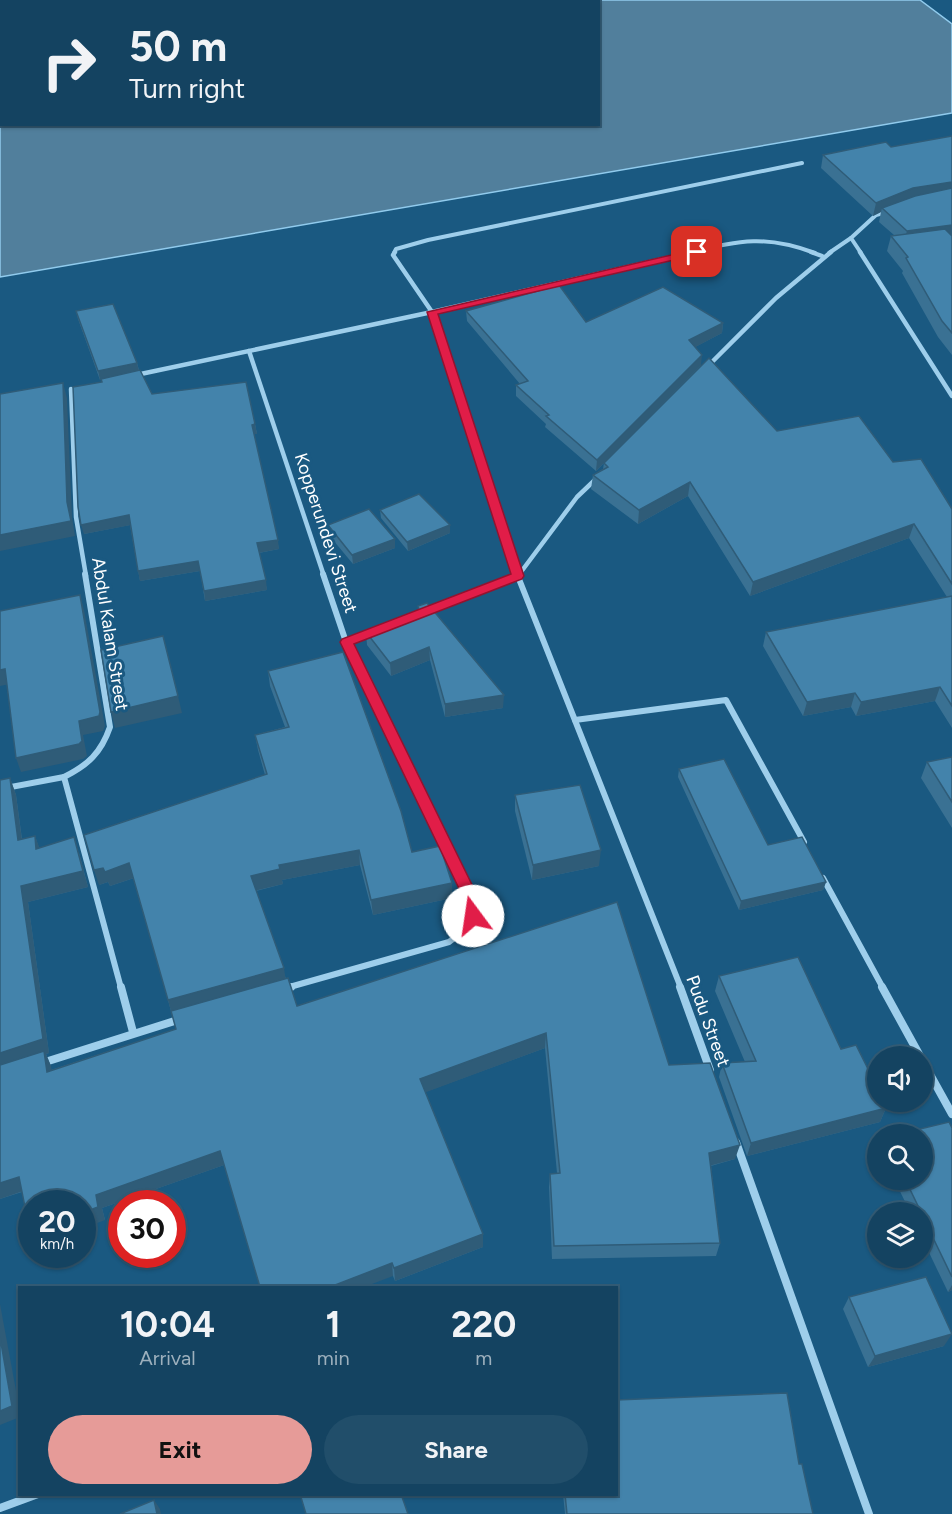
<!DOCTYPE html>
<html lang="en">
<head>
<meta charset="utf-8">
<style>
	body { margin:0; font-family:Figtree,sans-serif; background:#214e6a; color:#f1f3f6; height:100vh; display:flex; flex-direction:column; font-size:22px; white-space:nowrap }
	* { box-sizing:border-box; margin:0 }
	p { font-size:20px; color:#9db0bd }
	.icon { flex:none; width:33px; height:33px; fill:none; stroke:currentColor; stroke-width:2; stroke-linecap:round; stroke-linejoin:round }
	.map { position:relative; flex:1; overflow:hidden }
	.drawer { position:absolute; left:18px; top:1286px; width:600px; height:210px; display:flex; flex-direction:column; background:#144361; border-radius:0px; box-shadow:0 2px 4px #0004,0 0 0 2px #335c76 }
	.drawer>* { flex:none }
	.guide { position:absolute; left:0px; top:0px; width:600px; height:126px; box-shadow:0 2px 4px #0004,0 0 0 2px #335c76; background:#144361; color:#f1f3f6; overflow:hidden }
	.fabs { position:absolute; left:867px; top:1046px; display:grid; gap:12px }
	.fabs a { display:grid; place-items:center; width:66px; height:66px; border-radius:50%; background:#144361; box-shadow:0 2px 4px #0004,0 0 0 2px #335c76; font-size:30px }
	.speed { position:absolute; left:18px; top:1190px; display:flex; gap:12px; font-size:30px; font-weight:700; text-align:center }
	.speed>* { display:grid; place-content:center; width:78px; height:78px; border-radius:50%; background:#144361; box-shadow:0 2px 4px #0004,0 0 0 2px #335c76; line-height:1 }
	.speed small { font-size:15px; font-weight:400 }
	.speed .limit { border:9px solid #d22; background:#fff; color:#111 }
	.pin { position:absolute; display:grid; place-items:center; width:51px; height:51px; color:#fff; margin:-26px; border-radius:12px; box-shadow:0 3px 9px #0006 }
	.me { position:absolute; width:66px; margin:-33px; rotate:346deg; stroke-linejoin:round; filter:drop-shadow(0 0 4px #0008) }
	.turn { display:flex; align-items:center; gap:21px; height:126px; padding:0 30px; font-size:27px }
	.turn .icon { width:78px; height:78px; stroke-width:2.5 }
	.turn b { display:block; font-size:42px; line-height:51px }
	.eta { display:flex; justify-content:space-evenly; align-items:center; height:102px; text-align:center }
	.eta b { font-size:36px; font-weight:700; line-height:42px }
	.button { display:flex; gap:12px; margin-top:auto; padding:12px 30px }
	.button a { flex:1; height:69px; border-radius:36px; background:#e69b98; color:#111; font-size:24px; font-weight:700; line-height:69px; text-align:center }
	.button a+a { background:#214e6a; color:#f1f3f6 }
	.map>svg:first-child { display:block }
</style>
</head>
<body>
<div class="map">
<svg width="952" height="1514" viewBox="0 0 952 1514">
	<rect width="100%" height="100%" fill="#1a5981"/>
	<!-- water -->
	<path fill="#517f9c" stroke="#91cbed" stroke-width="1.5" fill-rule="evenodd" d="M0,0H920L952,24V113L0,277ZM2,2H598V124H2Z"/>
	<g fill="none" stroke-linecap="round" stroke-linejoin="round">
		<!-- street-far3 -->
		<g stroke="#9eceeb" stroke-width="4">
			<polyline points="394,253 396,249 428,240 802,163"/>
			<path d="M687,253C739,241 763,234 815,253"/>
			<polyline points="829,253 851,238"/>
			<polyline points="861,253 851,238 876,215 887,212"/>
		</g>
		<!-- street-far2 -->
		<g stroke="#9eceeb" stroke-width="4.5">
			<polyline points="395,252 393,255 432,312 518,576"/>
			<polyline points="811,252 822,256"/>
			<polyline points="860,252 952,396"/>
			<polyline points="249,351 324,576"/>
			<polyline points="708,366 776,298 831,252"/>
			<polyline points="136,375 432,312 694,252"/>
			<polyline points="71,389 76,517 86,576"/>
			<polyline points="518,576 577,497 598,477"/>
		</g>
		<!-- street-far1 -->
		<g stroke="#9eceeb" stroke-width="6">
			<path d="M85,574L110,727C101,753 88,765 64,777L121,988"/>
			<polyline points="517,574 681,988"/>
			<polyline points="425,612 519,574"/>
			<polyline points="346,642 371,633"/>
			<polyline points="575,720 726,700 804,842"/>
			<polyline points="0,789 64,777"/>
			<polyline points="823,878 883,988"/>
			<path d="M286,988L449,942C466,930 472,920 471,899L346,642L323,574"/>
		</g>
		<!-- street -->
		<g stroke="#9eceeb" stroke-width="8">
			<polyline points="121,987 133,1032"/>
			<polyline points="680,987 710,1070"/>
			<polyline points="882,987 920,1056"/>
			<polyline points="283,989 291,987"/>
			<polyline points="922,1060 952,1114"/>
			<polyline points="42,1063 181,1019"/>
			<polyline points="736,1142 869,1514"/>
			<polyline points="0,1508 38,1494"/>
		</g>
	</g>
	<!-- wall -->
	<g fill="#3a7193">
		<polygon points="952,136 952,355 938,337 902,273 903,271 887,251 891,236 894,235 879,222 881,212 873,216 821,168 823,155 891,147"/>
		<polygon points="76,311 137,363 139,370 152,394 255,424 257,434 254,434 279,549 259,553 267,590 205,601 200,571 140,581 130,525 84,534 102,382 101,379 100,380 78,319"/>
		<polygon points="466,311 586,322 723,323 722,333 695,347 701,365 622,446 777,431 893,462 952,509 952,728 935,701 856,716 851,707 803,716 763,646 766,632 947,597 909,538 750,596 688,496 638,524 591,489 593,475 603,469 604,463 596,471 545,427 546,424 516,396 516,385 520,384 467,321"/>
		<polygon points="380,510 450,533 408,551 381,518"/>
		<polygon points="328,525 395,548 353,564 328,534"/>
		<polygon points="418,606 503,708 445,717 430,660 391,676 367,645 366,632 418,610"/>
		<polygon points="268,671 412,852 452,898 373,915 360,865 282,880 283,884 256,891 286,979 297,1006 617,902 669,1065 735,1159 711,1166 720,1243 716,1256 552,1259 549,1187 550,1174 557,1173 545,1048 425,1092 483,1234 483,1247 395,1281 393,1276 224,1165 102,1208 105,1220 22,1192 0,1199 0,780 10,778 16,795 22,839 35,836 39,848 79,853 88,887 28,902 49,1053 46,1054 51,1066 51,1070 176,1029 134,878 110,886 108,882 99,885 265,775 258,750 255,735 285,727 270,686"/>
		<polygon points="952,757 952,828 921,778 927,762"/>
		<polygon points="679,769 768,845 826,882 823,890 739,910 678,777"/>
		<polygon points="515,795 599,866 532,880 515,811"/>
		<polygon points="719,976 841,1049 886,1108 880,1122 747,1156 719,1077 722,1063 745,1062 715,991"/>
		<polygon points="952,1128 952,1290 948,1292 922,1238 922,1212 910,1212 894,1179 922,1179"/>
		<polygon points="849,1297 944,1346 868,1367 843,1309"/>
		<polygon points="799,1464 813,1514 565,1514 563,1494 616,1494"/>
	</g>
	<!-- shaded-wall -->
	<g fill="#2f5c78">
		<polygon points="952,182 952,194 882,208 881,212 873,216 876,203 913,188"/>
		<polygon points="952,225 952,238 903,244 907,231"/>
		<polygon points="723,323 722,333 688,351 689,340"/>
		<polygon points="702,355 701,365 596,471 597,460"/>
		<polygon points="137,363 139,371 100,380 98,371"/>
		<polygon points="63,383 67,398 72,517 75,536 0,551 0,535 67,502"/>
		<polygon points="255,424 257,434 253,434 252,425"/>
		<polygon points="690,482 688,496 638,524 639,510"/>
		<polygon points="129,515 131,525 84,534 81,525"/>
		<polygon points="914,524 909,538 750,596 753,582"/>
		<polygon points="450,525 450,533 408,551 407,542"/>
		<polygon points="395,539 395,548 353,564 352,555"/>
		<polygon points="278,540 279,549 258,553 257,543"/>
		<polygon points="198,561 200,571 140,581 138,571"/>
		<polygon points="266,580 267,590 205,601 204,591"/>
		<polygon points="80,595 84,610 105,726 103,731 83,735 87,756 83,759 21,772 16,758 79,721"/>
		<polygon points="429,647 430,660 391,676 390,663"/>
		<polygon points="5,669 10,684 0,686 0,670"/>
		<polygon points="940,687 935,701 856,716 861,702"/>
		<polygon points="855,693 851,707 803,716 807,702"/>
		<polygon points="504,695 503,708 445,717 445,704"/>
		<polygon points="178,696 182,713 115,728 111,712"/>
		<polygon points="10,778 16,795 24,856 18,840"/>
		<polygon points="35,836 41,852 36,849"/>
		<polygon points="74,837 88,887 28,902 49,1053 46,1054 51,1066 54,1087 0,1070 0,1053 21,886"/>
		<polygon points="359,850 360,865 282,880 283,884 254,891 251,876 279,865"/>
		<polygon points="601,850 599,866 532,880 533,865"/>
		<polygon points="129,863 134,878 110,886 108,882 99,885 94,870"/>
		<polygon points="826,882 823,890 739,910 741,901"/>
		<polygon points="452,883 452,898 373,915 371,900"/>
		<polygon points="284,968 286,982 172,1015 168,1000"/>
		<polygon points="546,1033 545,1048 421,1094 420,1079"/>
		<polygon points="886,1108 880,1122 747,1156 751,1143"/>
		<polygon points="740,1145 735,1159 705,1167 709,1153"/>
		<polygon points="220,1151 224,1165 102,1208 105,1220 82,1229 82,1213 96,1195"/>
		<polygon points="19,1177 26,1190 0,1199 0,1183"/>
		<polygon points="483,1234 483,1247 395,1281 394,1268"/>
		<polygon points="392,1263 393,1276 364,1287 330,1287"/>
		<polygon points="952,1285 952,1290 948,1292"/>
		<polygon points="0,1304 20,1412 20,1417 0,1425"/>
		<polygon points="952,1334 944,1346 868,1367 875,1356"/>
		<polygon points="154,1500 160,1509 161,1514 157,1514"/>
	</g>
	<!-- building -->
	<g fill="#4383ab" stroke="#2f5c78" stroke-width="1.5">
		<polygon points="952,136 952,182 913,188 876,203 823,155 886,142 891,147"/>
		<polygon points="952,188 952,225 907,231 882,208 915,196"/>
		<polygon points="945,229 952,236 952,333 942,321 906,258 908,257 891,236"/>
		<polygon points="559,285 586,322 663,287 723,323 689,340 702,355 597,460 546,416 549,415 516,385 528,381 466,311"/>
		<polygon points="113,304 137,363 98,371 76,311"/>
		<polygon points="709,358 777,431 859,416 893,462 921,459 952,509 952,584 914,524 753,582 690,482 639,510 593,475 608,467 604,463"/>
		<polygon points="140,370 152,394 246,382 255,424 252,425 278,540 257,543 266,580 204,591 198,561 138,571 129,515 81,525 78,507 73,387 102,382 101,379"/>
		<polygon points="63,383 67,502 71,521 0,535 0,394"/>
		<polygon points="419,494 450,525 407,542 380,510"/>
		<polygon points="369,509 395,539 352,555 328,525"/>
		<polygon points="80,595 100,712 99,716 79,721 82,741 79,744 16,758 5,669 0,670 0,611"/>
		<polygon points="952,596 952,706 940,687 861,702 855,693 807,702 766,632"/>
		<polygon points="427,603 504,695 445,704 429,647 390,663 366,632 419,610 418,606"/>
		<polygon points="163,636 178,696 111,712 101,650"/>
		<polygon points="343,652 401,811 412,852 440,846 452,883 371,900 359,850 279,865 280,869 251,876 284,968 168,1000 129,863 105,872 103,868 94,870 84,835 267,774 255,735 289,727 268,671"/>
		<polygon points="952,757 952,802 927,762"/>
		<polygon points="724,759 768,845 802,837 826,882 741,901 679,769"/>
		<polygon points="10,778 18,840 35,836 36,849 74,837 83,871 21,886 43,1039 0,1053 0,780"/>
		<polygon points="580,785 601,850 533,865 515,795"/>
		<polygon points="617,902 669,1065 710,1063 740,1145 709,1153 720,1243 554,1246 550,1174 560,1173 546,1033 420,1079 483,1234 394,1268 392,1263 330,1287 260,1287 220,1151 96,1195 98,1207 82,1213 82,1203 32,1203 32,1231 30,1232 19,1177 0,1183 0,1065 44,1051 47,1072 176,1029 171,1011 288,978 297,1006"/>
		<polygon points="798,957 841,1049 856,1045 878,1089 878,1101 883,1101 886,1108 751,1143 722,1063 756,1061 719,976"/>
		<polygon points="949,1122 952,1128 952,1277 922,1215 922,1212 921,1212 905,1179 922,1179 922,1134 899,1134"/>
		<polygon points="926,1277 952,1334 875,1356 849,1297"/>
		<polygon points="0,1337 12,1406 0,1411"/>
		<polygon points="787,1393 799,1464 802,1464 813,1514 567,1514 565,1494 616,1494 616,1400"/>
		<polygon points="300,1494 401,1494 408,1514 306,1514"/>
		<polygon points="154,1500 157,1514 120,1514"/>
	</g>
	<!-- route -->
	<polygon fill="#e11d48" stroke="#92132f" stroke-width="1.5" points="697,249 702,252 700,254 438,314 524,576 522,579 354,644 479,899 480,916 478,921 473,923 468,921 464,899 340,642 342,639 511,574 427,312"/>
	<g text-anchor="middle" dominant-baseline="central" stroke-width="6" stroke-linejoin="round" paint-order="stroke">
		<!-- street labels -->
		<g font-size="18" fill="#fff" stroke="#1a5981">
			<text transform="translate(326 533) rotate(72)">Kopperundevi Street</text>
			<text transform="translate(110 634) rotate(81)">Abdul Kalam Street</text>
			<text transform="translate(708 1021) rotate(70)">Pudu Street</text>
		</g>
	</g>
</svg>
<div class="fabs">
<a><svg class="icon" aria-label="sound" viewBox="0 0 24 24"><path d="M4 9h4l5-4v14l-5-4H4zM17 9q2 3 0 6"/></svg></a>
<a><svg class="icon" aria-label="search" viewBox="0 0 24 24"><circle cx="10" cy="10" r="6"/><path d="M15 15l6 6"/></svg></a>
<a><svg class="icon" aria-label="layers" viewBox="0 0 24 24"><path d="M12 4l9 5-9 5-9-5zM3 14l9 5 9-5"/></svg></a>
</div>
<div class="speed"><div>20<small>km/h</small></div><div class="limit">30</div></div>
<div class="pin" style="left:697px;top:252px;background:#d93025"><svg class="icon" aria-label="arrive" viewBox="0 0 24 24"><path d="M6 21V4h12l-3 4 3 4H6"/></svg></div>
<svg class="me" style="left:473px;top:916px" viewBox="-20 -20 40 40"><circle r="19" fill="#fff"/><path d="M0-13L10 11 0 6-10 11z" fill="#e11d48"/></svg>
<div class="guide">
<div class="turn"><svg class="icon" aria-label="right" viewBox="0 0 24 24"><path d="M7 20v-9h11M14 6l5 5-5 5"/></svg><div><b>50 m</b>Turn right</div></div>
</div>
<section class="drawer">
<div class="eta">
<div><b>10:04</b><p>Arrival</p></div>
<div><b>1</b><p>min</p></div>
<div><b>220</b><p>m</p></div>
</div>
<div class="button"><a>Exit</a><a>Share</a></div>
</section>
</div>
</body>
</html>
